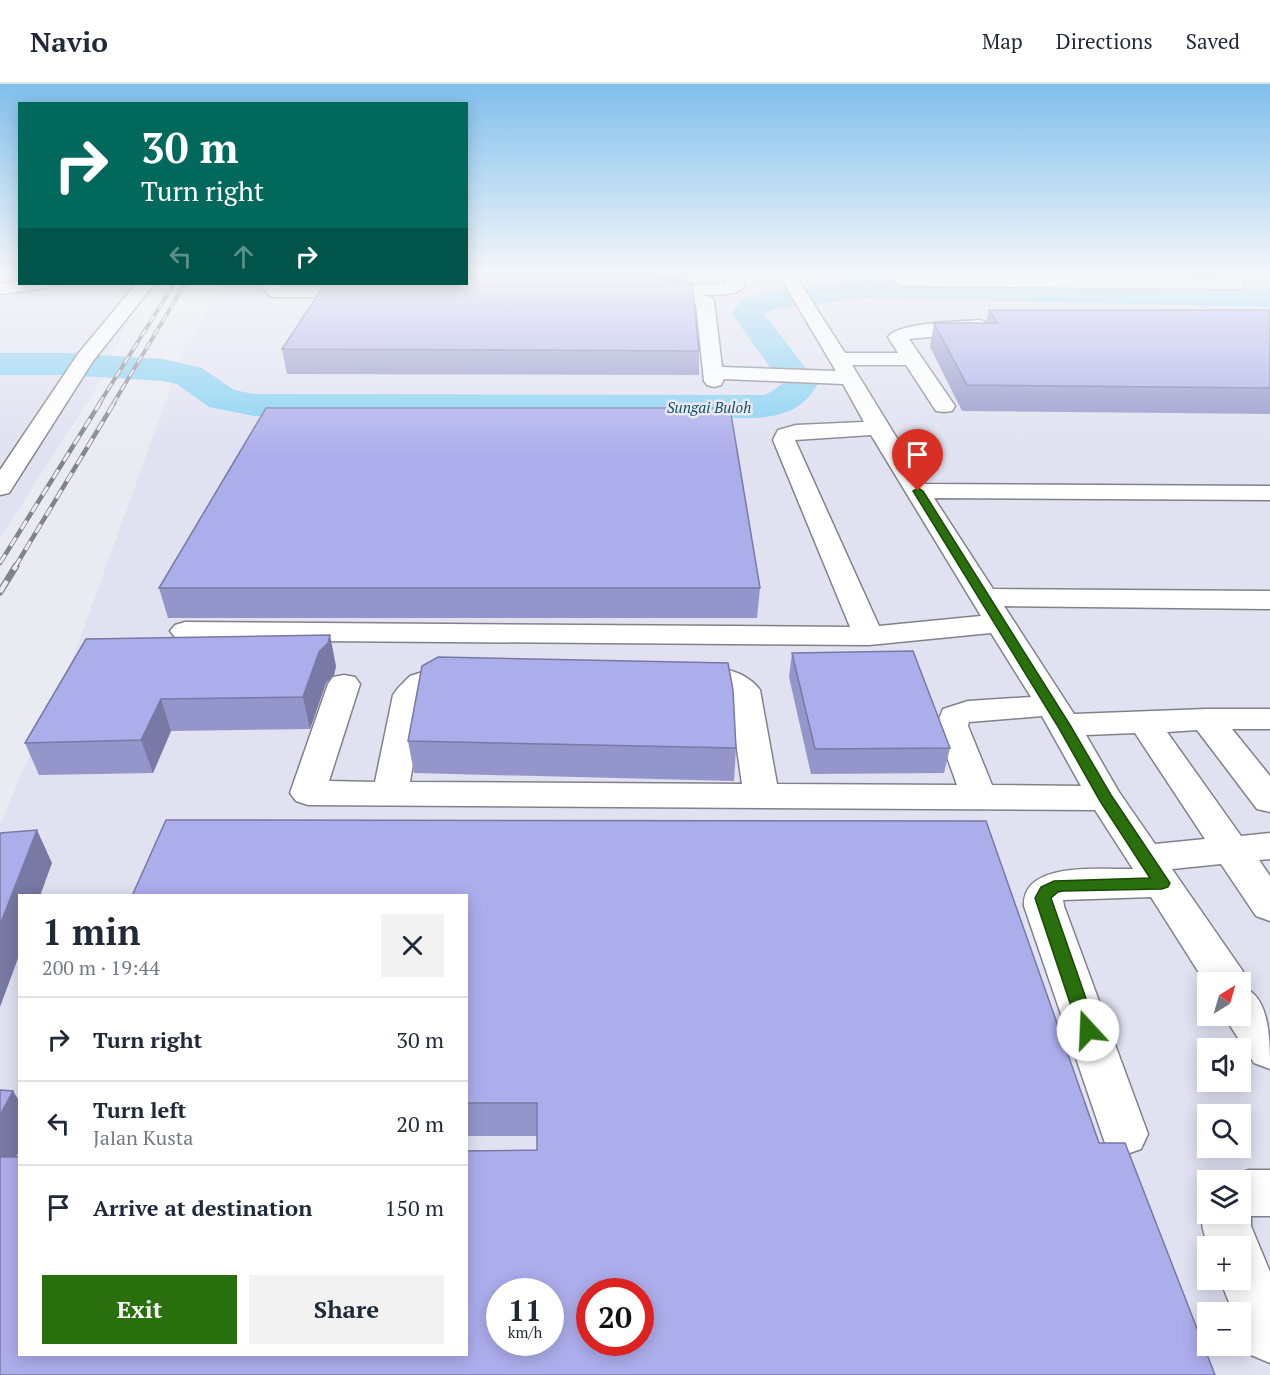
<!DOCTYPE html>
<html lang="en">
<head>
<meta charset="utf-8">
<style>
	body { margin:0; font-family:"PT Serif",serif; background:#f2f2f3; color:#1f2937; height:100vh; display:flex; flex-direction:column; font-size:22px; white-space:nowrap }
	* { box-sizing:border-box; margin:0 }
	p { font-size:20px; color:#747a83 }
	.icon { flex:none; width:33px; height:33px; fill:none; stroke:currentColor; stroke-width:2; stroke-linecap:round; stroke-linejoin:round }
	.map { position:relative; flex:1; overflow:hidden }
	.details { position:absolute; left:18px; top:810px; width:450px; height:462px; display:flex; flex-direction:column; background:#fff; border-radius:0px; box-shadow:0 3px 15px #0003 }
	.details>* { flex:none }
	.top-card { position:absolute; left:18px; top:18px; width:450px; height:183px; border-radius:0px; box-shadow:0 3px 15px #0003; background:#00695c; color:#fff; overflow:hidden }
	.needle { width:39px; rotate:37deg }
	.controls { position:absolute; left:1197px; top:888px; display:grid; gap:12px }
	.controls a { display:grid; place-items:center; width:54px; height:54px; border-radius:0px; background:#fff; box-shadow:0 3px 15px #0003; font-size:30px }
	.speed { position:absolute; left:486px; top:1194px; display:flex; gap:12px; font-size:30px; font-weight:700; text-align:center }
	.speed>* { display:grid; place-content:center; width:78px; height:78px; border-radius:50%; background:#fff; box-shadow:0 3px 15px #0003; line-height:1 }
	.speed small { font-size:15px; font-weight:400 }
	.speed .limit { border:9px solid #d22; background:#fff; color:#111 }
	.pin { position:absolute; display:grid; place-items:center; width:51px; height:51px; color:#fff; margin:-62px -26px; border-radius:50% 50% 50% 0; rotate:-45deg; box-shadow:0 0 6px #0007 }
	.pin .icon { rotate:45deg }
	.me { position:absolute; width:66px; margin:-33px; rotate:340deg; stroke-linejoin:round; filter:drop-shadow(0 0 4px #0008) }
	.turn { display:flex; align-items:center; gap:21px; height:126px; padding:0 24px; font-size:27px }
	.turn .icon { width:78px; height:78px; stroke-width:2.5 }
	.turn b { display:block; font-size:42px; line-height:51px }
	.lanes { display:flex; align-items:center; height:57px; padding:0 24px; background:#0003; justify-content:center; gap:30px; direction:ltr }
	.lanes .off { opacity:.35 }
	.round { display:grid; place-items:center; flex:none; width:63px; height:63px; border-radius:0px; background:#f2f2f3 }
	.head { display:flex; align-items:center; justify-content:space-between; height:102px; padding:0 24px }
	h1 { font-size:36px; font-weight:700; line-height:45px }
	.action { display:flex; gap:12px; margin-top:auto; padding:12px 24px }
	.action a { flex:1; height:69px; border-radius:0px; background:#296f0e; color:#fff; font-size:24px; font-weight:700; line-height:69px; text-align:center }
	.action a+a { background:#f2f2f3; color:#1f2937 }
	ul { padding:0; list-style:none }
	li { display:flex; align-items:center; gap:18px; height:84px; padding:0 24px; border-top:2px solid #e0e1e3 }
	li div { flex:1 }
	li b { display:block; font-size:22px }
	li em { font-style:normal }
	header { display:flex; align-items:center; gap:36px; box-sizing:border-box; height:84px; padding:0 30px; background:#fff; border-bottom:2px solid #e0e1e3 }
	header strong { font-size:28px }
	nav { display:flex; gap:33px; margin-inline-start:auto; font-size:21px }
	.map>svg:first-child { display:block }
</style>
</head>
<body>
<header>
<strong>Navio</strong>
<nav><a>Map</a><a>Directions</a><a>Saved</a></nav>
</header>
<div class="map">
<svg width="1270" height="1291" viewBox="0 0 1270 1291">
	<rect width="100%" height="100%" fill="#e9eaf2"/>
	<!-- built -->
	<g fill="#e0e1f1" fill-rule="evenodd">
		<polygon points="0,191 19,191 20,200 147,200 96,304 0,454"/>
		<path d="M467,191H1270V1291H0V740L78,560L184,267L221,200H466ZM20,812H466V1270H20ZM1208,898H1240V932H1208ZM1208,964H1240V998H1208ZM1208,1030H1240V1064H1208ZM1208,1096H1240V1130H1208ZM1208,1162H1240V1196H1208ZM500,1208H550V1258H500ZM590,1208H640V1258H590ZM1208,1228H1240V1262H1208Z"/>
	</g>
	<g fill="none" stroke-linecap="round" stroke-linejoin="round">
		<!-- river -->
		<path fill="#84d0f2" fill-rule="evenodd" d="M866,196L1270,205V223L866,214L776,225L764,230L818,300C802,326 786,331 756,334L254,332L209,323L177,300L163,297L65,291H0V269H65L163,275L202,284L234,306L254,310L764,311L771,308L782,300L732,230L742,215L772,207Z"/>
		<defs>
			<g id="minor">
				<path d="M723,191H739L745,202C735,213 716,210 702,211L711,213L714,217L722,283L836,287L779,191H795L845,269H898L888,253C899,238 959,238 979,236L986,238L988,242L986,246L979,248L909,255L955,322L952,327L944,328L936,327L906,281H852L925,400L1270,402V416L934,414L993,505L1270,507V525L1004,522L1074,630L1206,625H1270V645H1232L1270,692V728L1257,725L1197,646L1167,648L1241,752L1270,749V775L1259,776L1270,792V837L1256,832L1221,780L1172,785L1242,886L1248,898L1245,904C1270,915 1270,957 1270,985L1254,979L1224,932H1240V898H1208V903L1151,813L1063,816L1064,822L1148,1050L1141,1065L1124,1071L1107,1065L1024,822C1022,776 1103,786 1133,785L1095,726L308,721L296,717L290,709L328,600L333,593L344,591L355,593L360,600L329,697L375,698L393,611L398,604L410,592L432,585L443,583L473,585L478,592L473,599C455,603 439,599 424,613L410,698L742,700L729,610L711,602L677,598L672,591L677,584C702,578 744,583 760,606L777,700L957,701L936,642L943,625L968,617L1031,613L991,549L869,561L185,556L175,553L170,547L175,541L185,538L850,543L773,356L778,346L796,341L864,338L843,300L724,295L721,301L714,303L707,301L704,297L696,220L666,217L665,211L642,210L639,206L642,202L648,201L726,200ZM871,351L981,532L879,542L795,356ZM1042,632L1081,702L992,701L968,642L969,638ZM1135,649L1205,755L1155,760L1119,708L1086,651Z"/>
				<polygon points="889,191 1221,195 1219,191 1237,191 1245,200 1242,204 1236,205 904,202 898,201"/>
				<polygon points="20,197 20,200 49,200 46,204 40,205 0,210 0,200"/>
				<polygon points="136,200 154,200 93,277 9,409 0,411 0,386 78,270"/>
				<polygon points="264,200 280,200 281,203 363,203 369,204 372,208 369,212 363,213 276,213 270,212 262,202"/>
				<path d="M1249,1086H1270V1132H1251V1142L1270,1188V1279L1251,1271L1240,1246V1228H1233L1220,1196H1240V1162H1209C1201,1144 1199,1134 1208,1115V1130H1240V1096H1222Z"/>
			</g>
		</defs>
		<!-- minor casing -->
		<use href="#minor" stroke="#818289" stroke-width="3"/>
		<!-- minor -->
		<use href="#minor" fill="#fff" fill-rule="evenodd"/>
		<defs>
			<g id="rail-far2">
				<polyline points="99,320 174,200"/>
				<polyline points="113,320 185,200"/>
			</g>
			<g id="rail-far1">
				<polyline points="0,479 100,319"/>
				<polyline points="15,483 114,319"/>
			</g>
			<polyline id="rail" points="0,508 16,482"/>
		</defs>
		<!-- rail-far2 casing -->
		<use href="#rail-far2" stroke="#828388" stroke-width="4"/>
		<!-- rail-far1 casing -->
		<use href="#rail-far1" stroke="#828388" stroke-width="4.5"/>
		<!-- rail casing -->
		<use href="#rail" stroke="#828388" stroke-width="7"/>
		<!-- rail-far2 -->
		<use href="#rail-far2" stroke="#e9eaf2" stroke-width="2" stroke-dasharray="8" stroke-linecap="butt"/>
		<!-- rail-far1 -->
		<use href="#rail-far1" stroke="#e9eaf2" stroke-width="3" stroke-dasharray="10" stroke-linecap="butt"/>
		<!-- rail -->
		<use href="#rail" stroke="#e9eaf2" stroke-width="4.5" stroke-dasharray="13" stroke-linecap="butt"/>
	</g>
	<!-- wall -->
	<g fill="#9495ca">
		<polygon points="466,191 685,191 685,198 678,198 699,267 699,291 287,290 282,265 324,200 286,201 286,200 466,200"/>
		<polygon points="1081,191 1218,191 1217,193"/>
		<polygon points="989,226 1270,226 1270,330 962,327 930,263 934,239 986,239"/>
		<polygon points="159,504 760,504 757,534 168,534"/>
		<polygon points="86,555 336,582 334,591 326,599 310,645 171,647 153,689 39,691 25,659"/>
		<polygon points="792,569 950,664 944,689 811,690 789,593"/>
		<polygon points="408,657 736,664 734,697 414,689"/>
		<polygon points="466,812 1099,1059 0,1291 0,1006 20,1065 16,1073 537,1066 537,1052 466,1052"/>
	</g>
	<!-- shaded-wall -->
	<g fill="#7879a4">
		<polygon points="330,551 336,582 334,591 326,599 310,645 303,613 319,568"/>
		<polygon points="161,615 171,647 153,689 141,656"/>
		<polygon points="37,746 52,779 40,812 20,812 20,869 0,923 0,841"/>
		<polygon points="13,1007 20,1018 20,1065 0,1105 0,1031"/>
	</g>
	<!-- building -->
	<g fill="#acadeb" stroke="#7879a4" stroke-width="1.5" fill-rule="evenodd">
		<polygon points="661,191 666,197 692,199 699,267 282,265 325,200 466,200 466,192"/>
		<polygon points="989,226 1270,226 1270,304 967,301 934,239 998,239"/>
		<polygon points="266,324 730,324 760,504 159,504"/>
		<polygon points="330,551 328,559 319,568 303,613 161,615 141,656 25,659 86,555"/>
		<polygon points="913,567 950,664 815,665 792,569"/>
		<polygon points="438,573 728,579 733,606 736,664 408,657 422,582"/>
		<path d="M166,736L986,737L1099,1059H1125L1215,1291H0V1073H20V1270H466V1067L537,1066V1019H466V812H132ZM500,1208H550V1258H500ZM590,1208H640V1258H590Z"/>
		<polygon points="37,746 0,841 0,749"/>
		<polygon points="0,1006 13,1007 0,1031"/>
	</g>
	<!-- sky -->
	<linearGradient id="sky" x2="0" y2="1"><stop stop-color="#80bfec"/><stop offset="0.51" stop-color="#f5f6f9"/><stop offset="1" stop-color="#f5f6f9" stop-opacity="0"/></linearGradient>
	<rect width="1270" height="372" fill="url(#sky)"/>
	<!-- route -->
	<polygon fill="#296f0e" stroke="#1b4809" stroke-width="1.5" points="918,404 923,407 1070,641 1111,711 1170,799 1168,803 1162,805 1063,807 1058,808 1051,814 1097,946 1094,952 1088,954 1081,952 1035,814 1041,803 1054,797 1150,794 1100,717 1057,641 913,407"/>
	<g text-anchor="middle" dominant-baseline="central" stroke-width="5" stroke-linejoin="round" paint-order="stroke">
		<!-- far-water labels -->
		<g font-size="15" font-style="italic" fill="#125168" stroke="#e9eaf2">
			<text x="709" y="323">Sungai Buloh</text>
		</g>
	</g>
</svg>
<div class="controls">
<a><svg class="needle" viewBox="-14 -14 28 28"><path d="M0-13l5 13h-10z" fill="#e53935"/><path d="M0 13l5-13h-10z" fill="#747a83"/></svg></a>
<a><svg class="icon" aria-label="sound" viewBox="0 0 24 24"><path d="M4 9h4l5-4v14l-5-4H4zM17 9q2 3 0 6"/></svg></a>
<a><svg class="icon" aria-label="search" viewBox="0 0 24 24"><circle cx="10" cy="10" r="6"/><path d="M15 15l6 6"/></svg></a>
<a><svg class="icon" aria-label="layers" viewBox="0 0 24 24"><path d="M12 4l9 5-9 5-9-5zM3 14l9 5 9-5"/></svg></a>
<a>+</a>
<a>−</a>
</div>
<div class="speed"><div>11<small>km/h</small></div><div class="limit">20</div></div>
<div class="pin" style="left:918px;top:407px;background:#d93025"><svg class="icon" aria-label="arrive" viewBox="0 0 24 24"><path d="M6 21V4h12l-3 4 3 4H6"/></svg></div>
<svg class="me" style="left:1088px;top:946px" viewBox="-20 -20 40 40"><circle r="19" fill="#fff"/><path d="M0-13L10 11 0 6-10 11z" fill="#296f0e"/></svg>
<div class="top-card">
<div class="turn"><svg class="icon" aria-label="right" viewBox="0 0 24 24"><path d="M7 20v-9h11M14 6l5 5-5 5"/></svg><div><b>30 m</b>Turn right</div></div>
<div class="lanes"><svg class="icon off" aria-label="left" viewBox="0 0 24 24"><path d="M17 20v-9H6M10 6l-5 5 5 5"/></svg><svg class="icon off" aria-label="ahead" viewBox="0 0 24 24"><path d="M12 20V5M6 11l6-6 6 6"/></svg><svg class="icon" aria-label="right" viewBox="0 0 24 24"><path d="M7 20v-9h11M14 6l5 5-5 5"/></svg></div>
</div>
<section class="details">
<div class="head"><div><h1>1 min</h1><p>200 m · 19:44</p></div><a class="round"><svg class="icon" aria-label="close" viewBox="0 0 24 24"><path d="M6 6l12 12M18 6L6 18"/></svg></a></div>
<ul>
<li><svg class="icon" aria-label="right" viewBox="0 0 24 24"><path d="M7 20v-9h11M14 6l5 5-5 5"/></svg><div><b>Turn right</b></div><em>30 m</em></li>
<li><svg class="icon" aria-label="left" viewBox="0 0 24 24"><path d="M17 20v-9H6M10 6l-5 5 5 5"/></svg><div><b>Turn left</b><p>Jalan Kusta</p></div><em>20 m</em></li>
<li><svg class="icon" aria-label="arrive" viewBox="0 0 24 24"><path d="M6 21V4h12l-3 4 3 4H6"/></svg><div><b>Arrive at destination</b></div><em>150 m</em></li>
</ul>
<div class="action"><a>Exit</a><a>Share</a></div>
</section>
</div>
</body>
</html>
